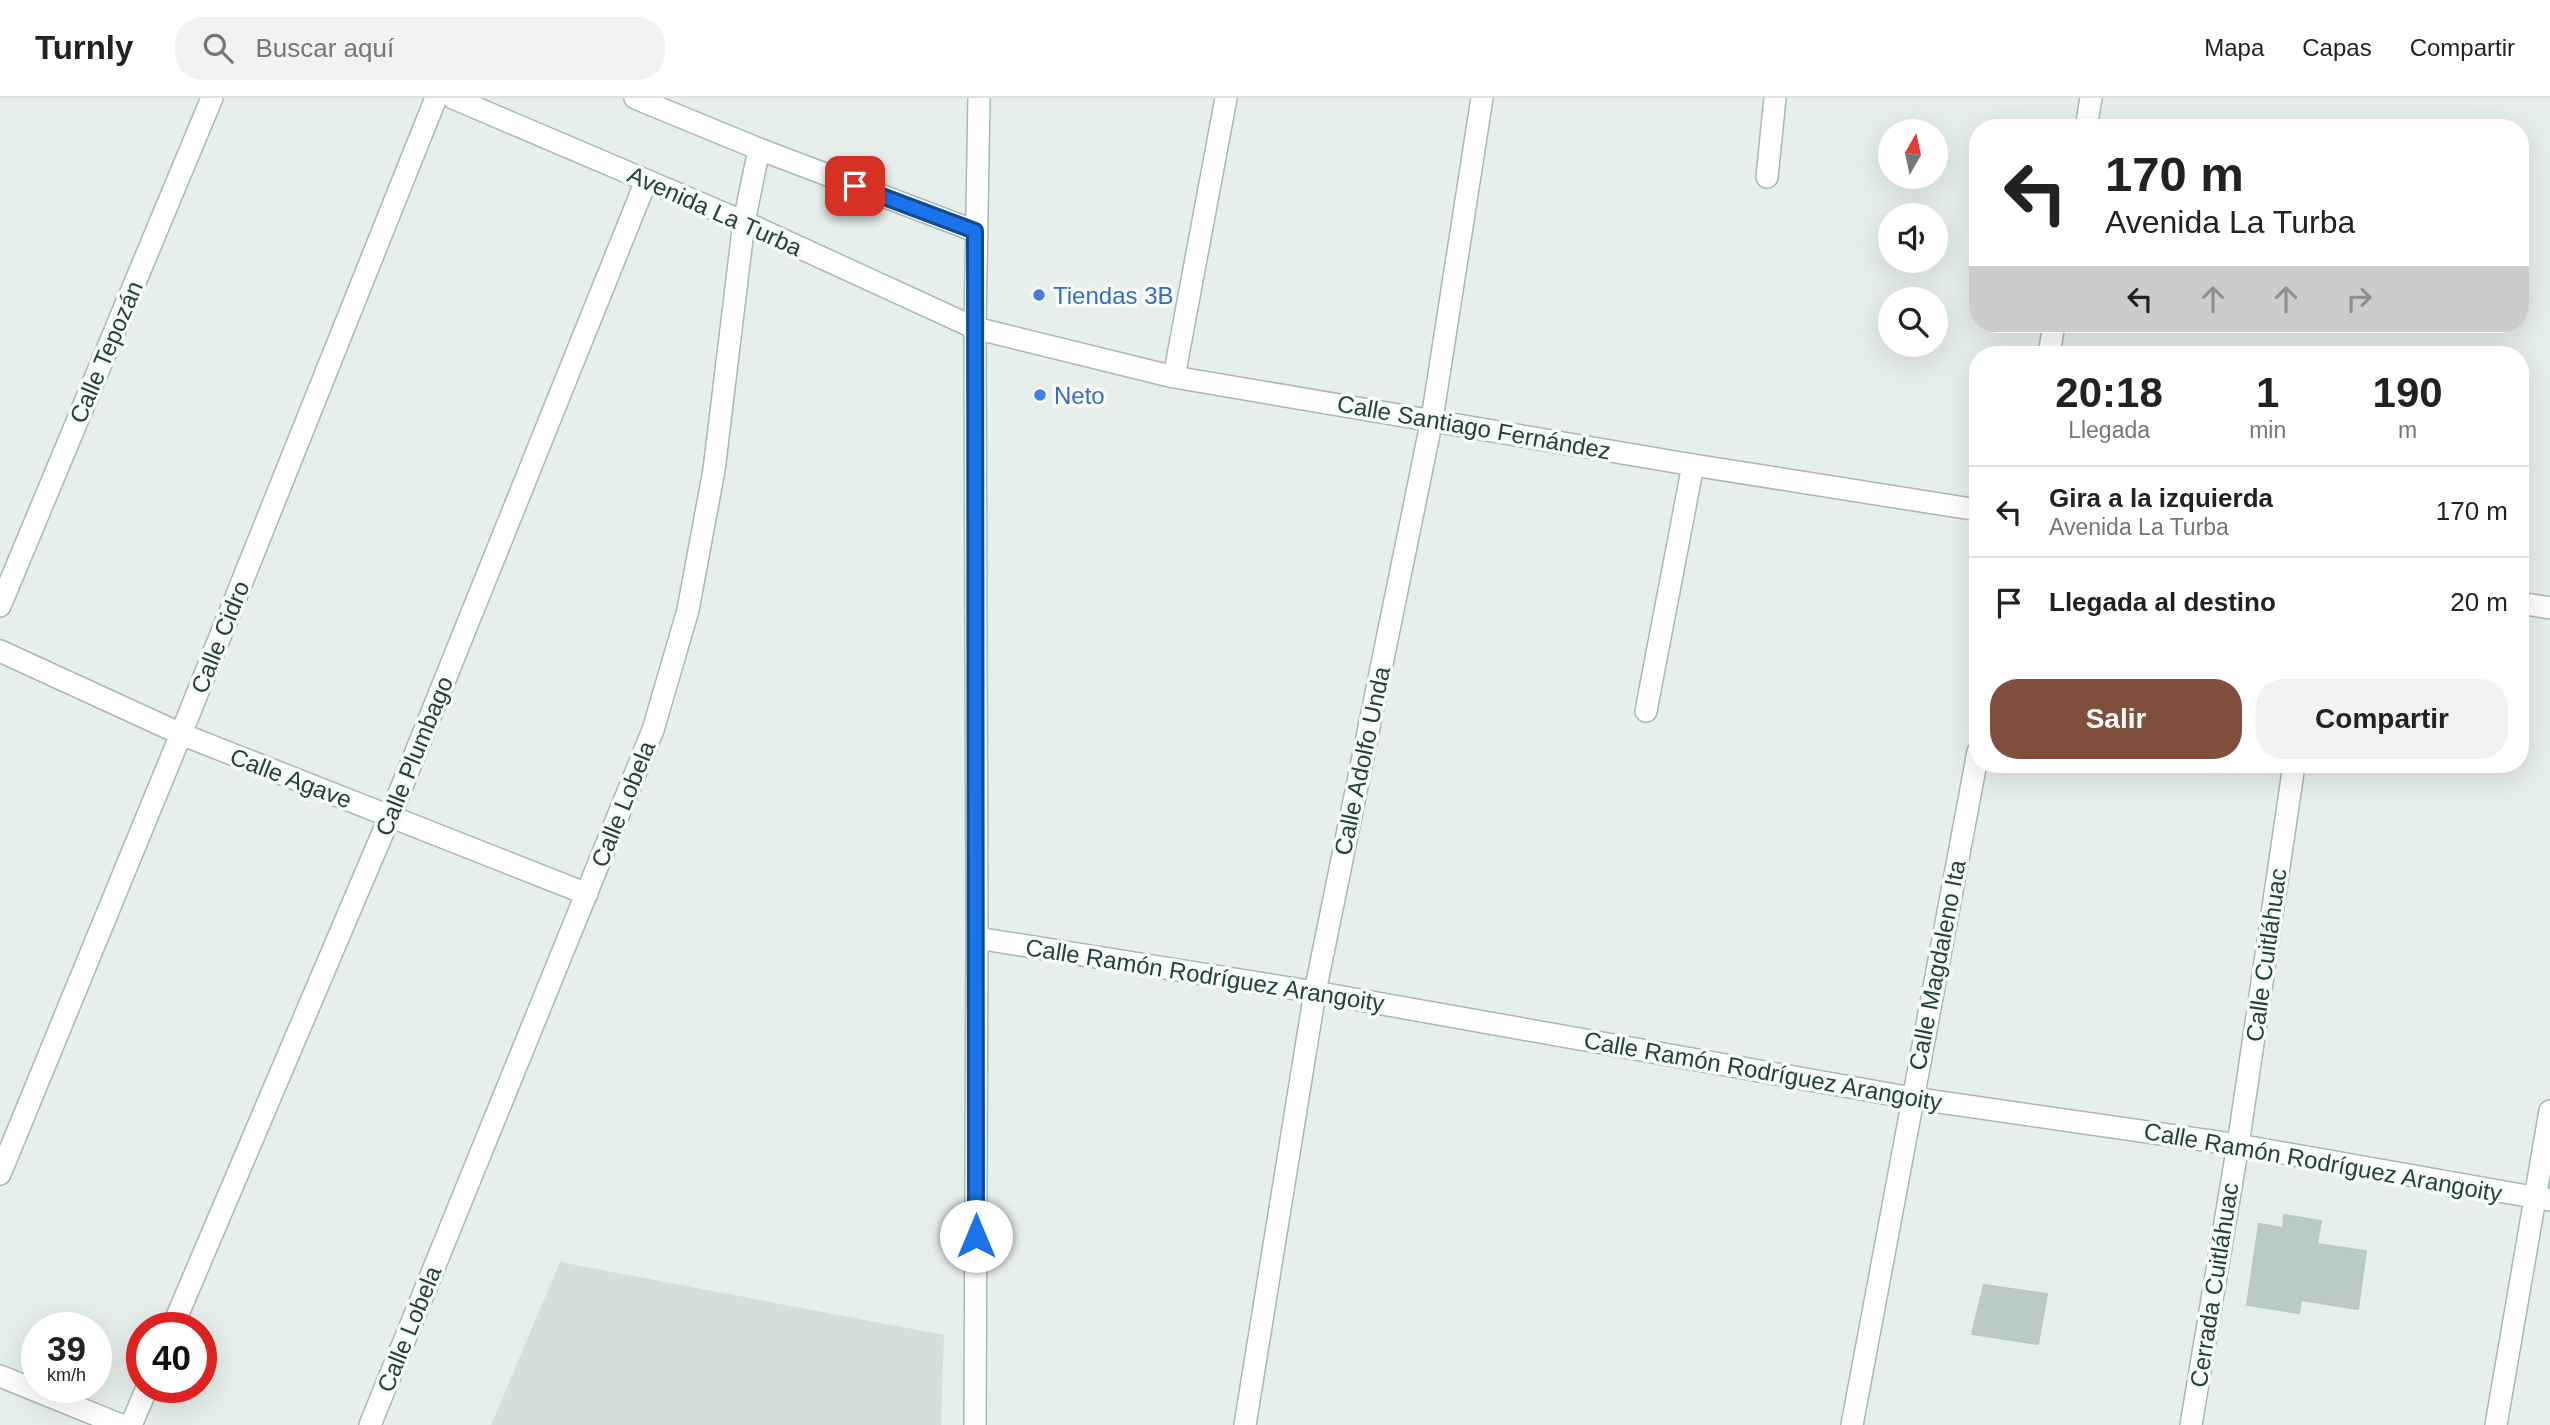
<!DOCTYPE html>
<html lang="es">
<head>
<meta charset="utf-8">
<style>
	body { margin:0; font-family:Helvetica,sans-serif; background:#f2f2f2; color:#222; height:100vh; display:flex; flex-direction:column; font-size:26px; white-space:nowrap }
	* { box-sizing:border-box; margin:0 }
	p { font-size:23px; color:#767676 }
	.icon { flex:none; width:38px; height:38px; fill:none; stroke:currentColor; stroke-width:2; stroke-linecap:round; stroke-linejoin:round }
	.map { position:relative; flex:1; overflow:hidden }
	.panel { position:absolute; left:1969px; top:248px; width:560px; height:427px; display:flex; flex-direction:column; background:#fff; border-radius:28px; box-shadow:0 7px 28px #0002 }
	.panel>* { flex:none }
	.banner { position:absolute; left:1969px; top:21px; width:560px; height:214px; border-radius:28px; box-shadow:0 7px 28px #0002; background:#fff; color:#222; overflow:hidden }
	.needle { width:46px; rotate:9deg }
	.controls { position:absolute; left:1878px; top:21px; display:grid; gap:14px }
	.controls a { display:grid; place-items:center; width:70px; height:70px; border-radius:50%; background:#fff; box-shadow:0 7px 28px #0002; font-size:35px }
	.speed { position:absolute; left:21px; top:1214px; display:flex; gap:14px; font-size:35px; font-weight:700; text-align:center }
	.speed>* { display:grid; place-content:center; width:91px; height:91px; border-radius:50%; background:#fff; box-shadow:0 7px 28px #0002; line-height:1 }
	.speed small { font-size:18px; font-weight:400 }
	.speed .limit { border:10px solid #d22; background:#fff; color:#111 }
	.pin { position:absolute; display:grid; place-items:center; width:60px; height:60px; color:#fff; margin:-30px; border-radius:14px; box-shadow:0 4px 10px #0006 }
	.me { position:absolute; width:77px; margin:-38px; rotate:0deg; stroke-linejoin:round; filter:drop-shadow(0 0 5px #0008) }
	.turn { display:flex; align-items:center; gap:24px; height:147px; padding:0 21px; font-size:32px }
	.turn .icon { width:91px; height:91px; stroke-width:2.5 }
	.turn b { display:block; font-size:49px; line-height:60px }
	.lanes { display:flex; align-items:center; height:66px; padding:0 21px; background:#0003; justify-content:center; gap:35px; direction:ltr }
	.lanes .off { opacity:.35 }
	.eta { display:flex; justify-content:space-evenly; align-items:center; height:119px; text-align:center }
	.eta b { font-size:42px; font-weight:600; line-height:49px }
	.cta { display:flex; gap:14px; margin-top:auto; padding:14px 21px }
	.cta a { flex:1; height:80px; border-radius:28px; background:#804e3d; color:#fff; font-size:28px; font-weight:600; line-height:80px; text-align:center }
	.cta a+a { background:#f2f2f2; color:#222 }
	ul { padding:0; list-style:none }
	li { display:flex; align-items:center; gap:21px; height:91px; padding:0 21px; border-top:2px solid #e0e0e0 }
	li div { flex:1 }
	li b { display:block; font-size:26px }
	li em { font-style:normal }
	header { display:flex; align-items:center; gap:42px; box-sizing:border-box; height:98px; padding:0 35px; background:#fff; border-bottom:2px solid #e0e0e0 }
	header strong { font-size:33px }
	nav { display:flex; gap:38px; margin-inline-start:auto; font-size:24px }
	.search { width:490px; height:63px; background:#f2f2f2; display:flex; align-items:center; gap:18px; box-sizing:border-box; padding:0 24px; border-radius:28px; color:#767676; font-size:26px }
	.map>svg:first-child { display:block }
</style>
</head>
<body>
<header>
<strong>Turnly</strong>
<div class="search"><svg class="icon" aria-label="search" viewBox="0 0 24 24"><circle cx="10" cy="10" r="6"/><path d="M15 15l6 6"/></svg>Buscar aquí</div>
<nav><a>Mapa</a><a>Capas</a><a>Compartir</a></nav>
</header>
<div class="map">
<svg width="2550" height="1327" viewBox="0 0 2550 1327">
	<rect width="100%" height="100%" fill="#e6efeb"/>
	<!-- built -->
	<polygon fill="#d4dfda" points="560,1164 944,1237 941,1327 491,1327"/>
	<!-- building -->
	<g fill="#bbcac4" stroke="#b8c9c2" stroke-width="2">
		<polygon points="2284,1117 2321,1123 2317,1146 2366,1153 2358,1211 2301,1202 2299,1215 2247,1207 2259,1126 2283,1130"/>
		<polygon points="1984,1187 2047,1196 2038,1246 1972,1236"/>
	</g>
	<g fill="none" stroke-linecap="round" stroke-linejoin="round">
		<defs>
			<g id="street">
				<polyline points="2086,30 2091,0"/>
				<polyline points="1767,79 1775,0"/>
				<polyline points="975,230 1174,279 1693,367 1978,412"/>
				<polyline points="2049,257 2054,226"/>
				<polyline points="1174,279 1226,0"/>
				<polyline points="2520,505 2550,510"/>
				<polyline points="0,508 212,0"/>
				<polyline points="0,553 181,636 587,796"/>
				<polyline points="1646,613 1693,367"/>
				<polyline points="977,840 1315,894 1912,1000 2238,1047 2550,1102"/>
				<polyline points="0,1076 181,636 436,0"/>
				<polyline points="172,1230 390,718 646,83"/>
				<polyline points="0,1278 121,1327"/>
				<polyline points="131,1327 147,1290"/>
				<polyline points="370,1327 653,632 688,512 714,372 744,124 759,51"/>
				<polyline points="1245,1327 1315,894 1432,321 1482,0"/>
				<polyline points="1852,1327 1978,654"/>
				<polyline points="2191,1327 2238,1047 2294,667"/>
				<polyline points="2496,1327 2550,1013"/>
			</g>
			<g id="secondary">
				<polyline points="453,0 744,124 975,230"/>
				<polyline points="635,0 759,51 975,133"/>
				<polyline points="975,1327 977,840 975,230 979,0"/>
			</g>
		</defs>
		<!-- street casing -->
		<use href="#street" stroke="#a8b8b2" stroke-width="24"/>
		<!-- secondary casing -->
		<use href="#secondary" stroke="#a4bbb3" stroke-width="24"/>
		<!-- street -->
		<use href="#street" stroke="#fff" stroke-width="21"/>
		<!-- secondary -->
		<use href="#secondary" stroke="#fff" stroke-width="21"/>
	</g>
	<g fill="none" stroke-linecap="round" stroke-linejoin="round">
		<defs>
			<polyline id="route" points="855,88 975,133 976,1138"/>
		</defs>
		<!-- route casing -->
		<use href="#route" stroke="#114b97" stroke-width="18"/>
		<!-- route -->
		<use href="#route" stroke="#1a73e8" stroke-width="12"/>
	</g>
	<!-- markers -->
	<g fill="#3f7fe0" stroke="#f7fbf9" stroke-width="2.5">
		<circle cx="1039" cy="197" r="7"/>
		<circle cx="1040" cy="297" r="7"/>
	</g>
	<g text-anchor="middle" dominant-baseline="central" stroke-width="7" stroke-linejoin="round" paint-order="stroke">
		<!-- street labels -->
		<g font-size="24" fill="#24423a" stroke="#f7fbf9">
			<text transform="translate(715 113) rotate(24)">Avenida La Turba</text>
			<text transform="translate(106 254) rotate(-67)">Calle Tepozán</text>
			<text transform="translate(1474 329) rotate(10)">Calle Santiago Fernández</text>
			<text transform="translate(220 539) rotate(-68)">Calle Cidro</text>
			<text transform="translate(414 658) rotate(-68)">Calle Plumbago</text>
			<text transform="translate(1362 663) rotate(-78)">Calle Adolfo Unda</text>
			<text transform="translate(291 680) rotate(21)">Calle Agave</text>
			<text transform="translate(623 706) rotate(-68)">Calle Lobela</text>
			<text transform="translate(2266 857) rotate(-82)">Calle Cuitláhuac</text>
			<text transform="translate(1937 867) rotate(-79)">Calle Magdaleno Ita</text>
			<text transform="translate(1205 877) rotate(9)">Calle Ramón Rodríguez Arangoity</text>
			<text transform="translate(1763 973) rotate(10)">Calle Ramón Rodríguez Arangoity</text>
			<text transform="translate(2323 1064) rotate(10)">Calle Ramón Rodríguez Arangoity</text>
			<text transform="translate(2214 1187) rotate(-81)">Cerrada Cuitláhuac</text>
			<text transform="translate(409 1231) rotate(-68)">Calle Lobela</text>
		</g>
		<!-- shop labels -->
		<g font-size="24" fill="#366cbe" stroke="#f7fbf9" text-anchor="start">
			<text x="1053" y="197">Tiendas 3B</text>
			<text x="1054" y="297">Neto</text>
		</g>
	</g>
</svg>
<div class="controls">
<a><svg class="needle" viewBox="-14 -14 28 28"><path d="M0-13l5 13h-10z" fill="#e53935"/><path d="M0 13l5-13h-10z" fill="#767676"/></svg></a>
<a><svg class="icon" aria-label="sound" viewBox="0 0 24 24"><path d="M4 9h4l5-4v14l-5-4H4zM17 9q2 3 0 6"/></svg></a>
<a><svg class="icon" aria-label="search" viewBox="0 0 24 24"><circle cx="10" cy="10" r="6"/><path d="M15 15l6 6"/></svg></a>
</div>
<div class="speed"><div>39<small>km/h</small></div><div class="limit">40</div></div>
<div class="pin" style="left:855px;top:88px;background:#d93025"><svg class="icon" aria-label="arrive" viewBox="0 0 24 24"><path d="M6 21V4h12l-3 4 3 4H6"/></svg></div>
<svg class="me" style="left:976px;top:1138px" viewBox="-20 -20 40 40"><circle r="19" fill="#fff"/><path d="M0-13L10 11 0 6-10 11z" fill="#1a73e8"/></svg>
<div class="banner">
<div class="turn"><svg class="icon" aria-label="left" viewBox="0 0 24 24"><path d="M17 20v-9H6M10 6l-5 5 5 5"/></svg><div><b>170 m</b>Avenida La Turba</div></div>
<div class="lanes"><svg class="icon" aria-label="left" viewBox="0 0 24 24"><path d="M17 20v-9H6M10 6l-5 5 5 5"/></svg><svg class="icon off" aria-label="ahead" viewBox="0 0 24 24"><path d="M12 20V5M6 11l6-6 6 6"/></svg><svg class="icon off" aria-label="ahead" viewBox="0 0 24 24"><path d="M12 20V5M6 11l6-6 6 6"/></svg><svg class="icon off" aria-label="right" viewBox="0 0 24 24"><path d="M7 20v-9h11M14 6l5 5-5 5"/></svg></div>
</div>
<section class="panel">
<div class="eta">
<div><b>20:18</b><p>Llegada</p></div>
<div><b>1</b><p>min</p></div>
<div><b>190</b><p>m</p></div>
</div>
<ul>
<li><svg class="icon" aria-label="left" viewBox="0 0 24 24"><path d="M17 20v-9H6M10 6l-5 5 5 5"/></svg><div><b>Gira a la izquierda</b><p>Avenida La Turba</p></div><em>170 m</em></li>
<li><svg class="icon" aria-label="arrive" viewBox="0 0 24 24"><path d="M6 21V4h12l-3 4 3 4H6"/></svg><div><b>Llegada al destino</b></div><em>20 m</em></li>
</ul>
<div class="cta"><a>Salir</a><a>Compartir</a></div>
</section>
</div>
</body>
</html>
